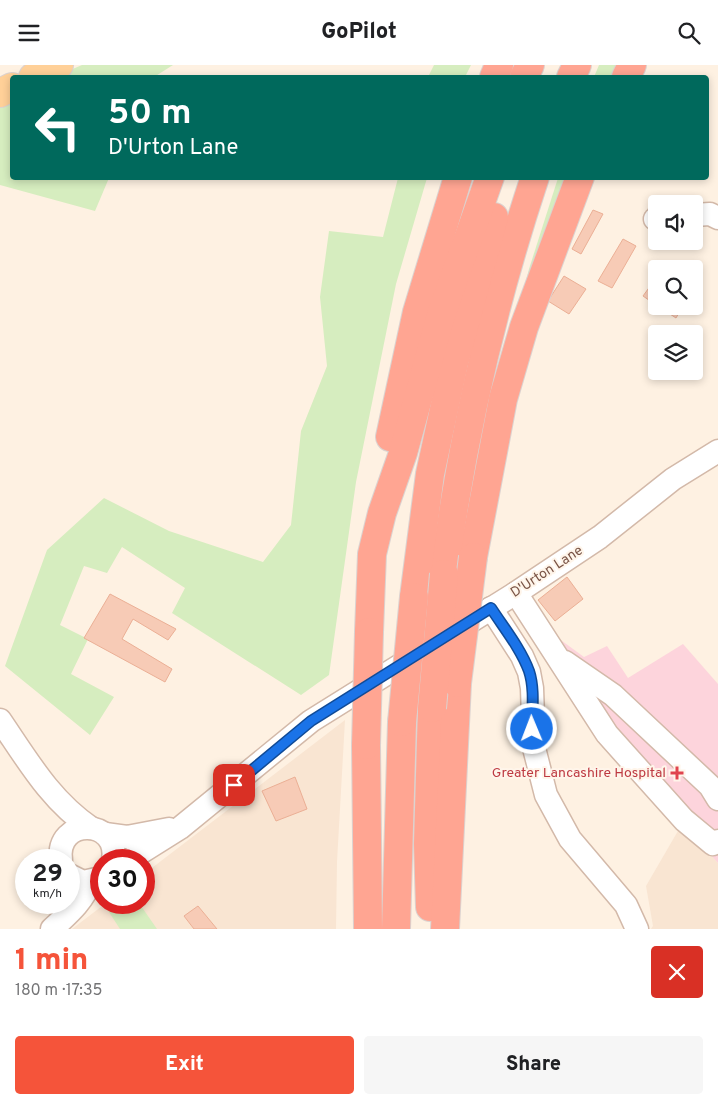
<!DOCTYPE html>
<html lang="en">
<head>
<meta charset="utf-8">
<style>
	body { margin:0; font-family:Overpass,sans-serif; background:#f6f6f6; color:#202124; height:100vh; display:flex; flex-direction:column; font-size:19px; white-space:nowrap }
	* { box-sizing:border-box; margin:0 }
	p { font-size:16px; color:#757577 }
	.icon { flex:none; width:28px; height:28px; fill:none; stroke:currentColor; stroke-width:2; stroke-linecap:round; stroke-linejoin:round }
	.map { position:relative; height:864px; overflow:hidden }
	.drawer { display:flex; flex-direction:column; background:#fff; flex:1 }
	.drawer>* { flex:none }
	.top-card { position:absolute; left:10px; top:10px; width:699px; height:105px; border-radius:5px; box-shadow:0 2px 8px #0003; background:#00695c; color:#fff; overflow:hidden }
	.controls { position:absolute; left:648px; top:130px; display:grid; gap:10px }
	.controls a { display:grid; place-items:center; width:55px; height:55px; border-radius:5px; background:#fff; box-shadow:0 2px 8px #0003; font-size:25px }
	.speed { position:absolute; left:15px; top:784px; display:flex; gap:10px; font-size:25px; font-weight:700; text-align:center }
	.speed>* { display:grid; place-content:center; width:65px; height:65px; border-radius:50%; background:#fff; box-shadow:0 2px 8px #0003; line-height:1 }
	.speed small { font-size:12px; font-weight:400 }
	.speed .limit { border:8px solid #d22; background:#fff; color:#111 }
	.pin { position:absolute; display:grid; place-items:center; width:42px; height:42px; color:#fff; margin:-21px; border-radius:10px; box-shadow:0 2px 8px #0006 }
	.me { position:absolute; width:55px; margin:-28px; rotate:359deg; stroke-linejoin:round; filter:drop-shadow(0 0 4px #0008) }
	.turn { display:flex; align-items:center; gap:18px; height:105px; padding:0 15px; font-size:22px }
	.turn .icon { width:65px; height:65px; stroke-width:2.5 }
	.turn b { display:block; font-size:35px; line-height:42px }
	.round { display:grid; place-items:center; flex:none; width:52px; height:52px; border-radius:5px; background:#f6f6f6 }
	.head { display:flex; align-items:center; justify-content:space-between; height:85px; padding:0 15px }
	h1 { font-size:30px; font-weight:800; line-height:38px; color:#f5543a }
	.action { display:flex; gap:10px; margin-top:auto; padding:10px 15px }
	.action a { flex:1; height:58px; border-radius:5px; background:#f5543a; color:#fff; font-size:20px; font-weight:800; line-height:58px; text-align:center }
	.action a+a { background:#f6f6f6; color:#202124 }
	header { display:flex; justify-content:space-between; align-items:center; height:65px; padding:0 15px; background:#fff; font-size:22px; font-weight:800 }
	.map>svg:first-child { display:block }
</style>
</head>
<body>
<header><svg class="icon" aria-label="menu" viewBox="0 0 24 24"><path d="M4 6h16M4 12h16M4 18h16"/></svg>GoPilot<svg class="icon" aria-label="search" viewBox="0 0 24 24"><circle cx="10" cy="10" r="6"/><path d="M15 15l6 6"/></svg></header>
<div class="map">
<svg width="718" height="864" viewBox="0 0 718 864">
	<rect width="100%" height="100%" fill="#fef1e2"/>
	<!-- residential -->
	<g fill="#f9e5d2">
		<polygon points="345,655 337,797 336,864 72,864 106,838 144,838 144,809"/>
		<polygon points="682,759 718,798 718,864 651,864 653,861 646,821"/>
	</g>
	<!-- medical -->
	<polygon fill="#fdd4dc" points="526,535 558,573 584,592 607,581 628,613 683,579 718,619 718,798 589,656 512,543"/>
	<!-- green -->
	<g fill="#d6edbf">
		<polygon points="82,0 173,0 154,12 54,12"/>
		<polygon points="434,0 471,0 465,12 428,12"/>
		<polygon points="599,0 621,0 615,12 594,12"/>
		<polygon points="12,32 12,112 109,113 95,146 0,120 0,37"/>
		<polygon points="398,113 427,113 396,219 356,417 329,610 301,630 172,548 185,523 122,482 107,508 84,501 60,560 88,574 71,609 114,632 90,670 5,601 47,485 104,433 169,466 263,497 291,460 301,366 327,301 320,232 329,166 383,172"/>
		<polygon points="558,113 570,113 512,271 529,204"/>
		<polygon points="117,838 139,838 157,864 120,864 107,844"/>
	</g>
	<!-- building -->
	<g fill="#f7cbb6" stroke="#ebaf95">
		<polygon points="593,145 603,149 581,189 572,184"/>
		<polygon points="623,174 636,181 612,223 598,216"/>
		<polygon points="564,211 586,224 569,249 548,236"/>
		<polygon points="656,213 656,240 643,231"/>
		<polygon points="658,241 683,241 676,253"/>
		<polygon points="567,512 583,534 555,556 538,535"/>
		<polygon points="110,529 176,564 168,575 133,554 122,574 172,604 165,617 84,573"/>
		<polygon points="295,712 307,744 276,756 262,726"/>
		<polygon points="198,841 217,864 194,864 184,851"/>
	</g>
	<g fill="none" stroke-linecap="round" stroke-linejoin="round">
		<defs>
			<g id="minor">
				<polyline points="694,150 710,149 718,153"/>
				<polyline points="655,154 656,154"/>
				<polyline points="516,528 607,669 684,755 713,779 718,776"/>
				<polyline points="491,543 522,591 529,607 532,623 534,683 546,730 570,774 626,840 637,864"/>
				<polyline points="565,597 613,630 710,721 718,734"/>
				<path d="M0,655C28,696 50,735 91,763"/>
				<polyline points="105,769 127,772 169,764"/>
				<path d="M61,795C55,752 120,753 113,795"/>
				<polyline points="129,795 180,763 311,656 516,528 600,472 673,414 718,386"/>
				<polyline points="69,810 83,817 101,813"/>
				<path d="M52,864C67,850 84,836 90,817"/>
			</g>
			<g id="major">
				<polyline points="33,12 59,0"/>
				<polyline points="0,28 12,22"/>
			</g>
			<g id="highway">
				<polyline points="494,12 499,0"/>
				<polyline points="524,12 530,0"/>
				<polyline points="571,12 577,0"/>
				<polyline points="626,12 632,0"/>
				<polyline points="390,372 417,247 458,112"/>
				<polyline points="473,492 503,334 524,262 580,112"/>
				<path d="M444,509C462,374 492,241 535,112"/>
				<polyline points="414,532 430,409 454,298 494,152"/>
				<polyline points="369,567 372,489 382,448 403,388 441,250 490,112"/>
				<polyline points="366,680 368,864"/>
				<polyline points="430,842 428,779 432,643"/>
				<polyline points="396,864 402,657"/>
				<polyline points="445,864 457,618"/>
			</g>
		</defs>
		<!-- minor casing -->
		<use href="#minor" stroke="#d3b9a9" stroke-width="25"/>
		<!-- major casing -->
		<use href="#major" stroke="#dcd2cf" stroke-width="30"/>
		<!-- highway casing -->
		<use href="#highway" stroke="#dcd2cf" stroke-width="30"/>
		<!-- minor -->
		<use href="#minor" stroke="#fff" stroke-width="22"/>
		<!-- major -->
		<use href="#major" stroke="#ffd098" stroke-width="28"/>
		<!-- highway -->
		<use href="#highway" stroke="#ffa592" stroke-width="28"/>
		<defs>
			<g id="highway-bridge">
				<polyline points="457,618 473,492"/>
				<polyline points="432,643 444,509"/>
				<polyline points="402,657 414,532"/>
				<polyline points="366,680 369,567"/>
			</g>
		</defs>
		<!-- highway-bridge casing -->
		<use href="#highway-bridge" stroke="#dcd2cf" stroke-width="30" stroke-linecap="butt"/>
		<!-- highway-bridge -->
		<use href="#highway-bridge" stroke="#ffa592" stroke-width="28"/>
	</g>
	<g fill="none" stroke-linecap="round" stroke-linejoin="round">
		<defs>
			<path id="route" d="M234,720L311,656L491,543C504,563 521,584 529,606C535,624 532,646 532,664"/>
		</defs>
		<!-- route casing -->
		<use href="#route" stroke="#114b97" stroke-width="12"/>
		<!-- route -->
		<use href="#route" stroke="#1a73e8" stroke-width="9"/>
	</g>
	<!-- markers -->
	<path fill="#e0444e" stroke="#fff5ea" stroke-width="2" d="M674.5 700.5h5v5h5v5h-5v5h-5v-5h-5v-5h5z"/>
	<g text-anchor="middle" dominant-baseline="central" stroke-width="4" stroke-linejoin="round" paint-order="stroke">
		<!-- street labels -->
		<g font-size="14" fill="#795345" stroke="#fff5ea">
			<text transform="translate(547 507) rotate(-33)">D'Urton Lane</text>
		</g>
		<!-- health labels -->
		<g font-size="14" fill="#be3a42" stroke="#fff5ea" text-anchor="end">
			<text x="666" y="708">Greater Lancashire Hospital</text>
		</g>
	</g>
</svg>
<div class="controls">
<a><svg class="icon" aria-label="sound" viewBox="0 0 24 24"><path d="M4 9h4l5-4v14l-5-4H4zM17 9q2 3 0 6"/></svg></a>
<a><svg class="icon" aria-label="search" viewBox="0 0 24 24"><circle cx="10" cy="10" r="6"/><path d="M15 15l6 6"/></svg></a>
<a><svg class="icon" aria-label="layers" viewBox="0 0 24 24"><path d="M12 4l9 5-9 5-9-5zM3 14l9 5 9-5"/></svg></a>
</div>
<div class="speed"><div>29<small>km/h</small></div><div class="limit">30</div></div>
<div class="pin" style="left:234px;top:720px;background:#d93025"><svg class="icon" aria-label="arrive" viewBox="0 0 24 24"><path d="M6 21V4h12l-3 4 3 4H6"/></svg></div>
<svg class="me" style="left:532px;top:664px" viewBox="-20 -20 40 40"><circle r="17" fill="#1a73e8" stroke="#fff" stroke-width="3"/><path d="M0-11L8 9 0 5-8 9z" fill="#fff"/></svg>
<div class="top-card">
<div class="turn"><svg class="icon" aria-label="left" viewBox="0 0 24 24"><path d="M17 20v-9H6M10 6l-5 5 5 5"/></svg><div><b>50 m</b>D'Urton Lane</div></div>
</div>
</div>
<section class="drawer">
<div class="head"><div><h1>1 min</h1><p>180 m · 17:35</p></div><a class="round" style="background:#d93025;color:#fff"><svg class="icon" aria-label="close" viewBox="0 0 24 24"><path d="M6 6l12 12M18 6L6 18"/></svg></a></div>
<div class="action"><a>Exit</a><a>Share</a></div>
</section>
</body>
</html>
